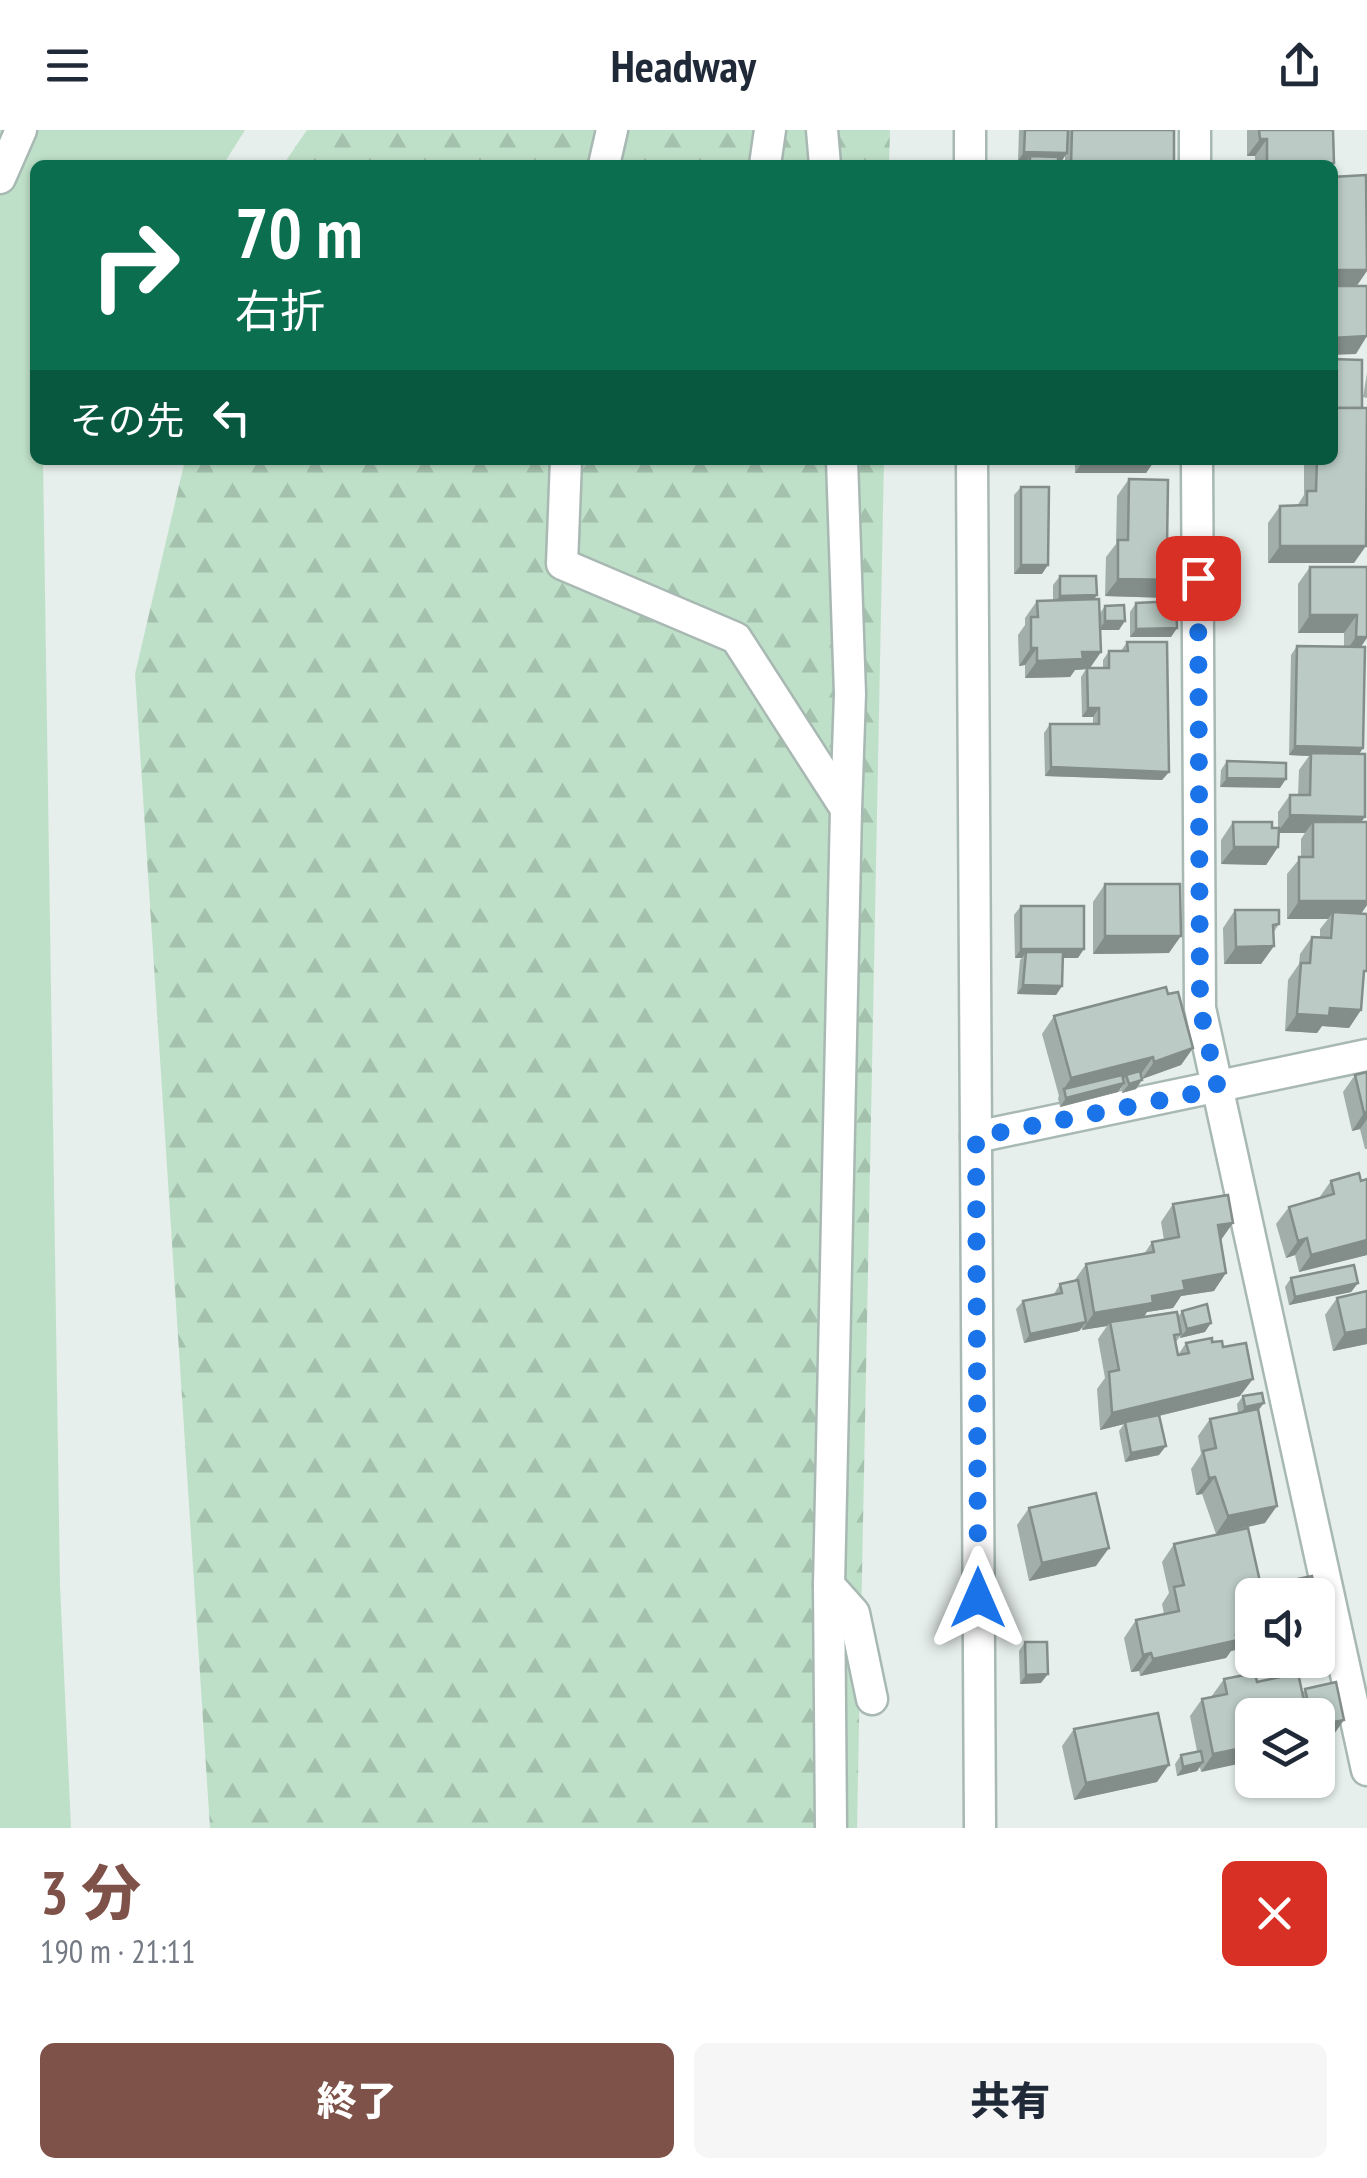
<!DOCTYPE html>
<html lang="ja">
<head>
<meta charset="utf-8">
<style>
	body { margin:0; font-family:"PT Sans Narrow","Noto Sans JP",sans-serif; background:#f6f6f7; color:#1f2937; height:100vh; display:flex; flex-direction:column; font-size:38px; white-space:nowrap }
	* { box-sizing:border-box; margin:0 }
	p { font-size:32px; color:#747a83 }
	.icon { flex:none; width:55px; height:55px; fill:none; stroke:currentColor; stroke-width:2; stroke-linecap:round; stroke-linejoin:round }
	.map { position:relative; height:1698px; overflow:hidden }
	.details { display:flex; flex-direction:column; background:#fff; flex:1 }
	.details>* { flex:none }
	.hud { position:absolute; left:30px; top:30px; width:1308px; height:305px; border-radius:15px; box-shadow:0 2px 8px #0004; background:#0b6e4f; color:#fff; overflow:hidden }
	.buttons { position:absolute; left:1235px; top:1448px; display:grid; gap:20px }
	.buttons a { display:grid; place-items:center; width:100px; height:100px; border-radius:15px; background:#fff; box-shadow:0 2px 8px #0004; font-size:50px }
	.pin { position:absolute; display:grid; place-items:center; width:85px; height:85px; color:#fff; margin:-42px; border-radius:20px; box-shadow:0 5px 15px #0006 }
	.me { position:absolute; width:110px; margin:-55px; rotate:0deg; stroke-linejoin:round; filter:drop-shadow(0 0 8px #0008) }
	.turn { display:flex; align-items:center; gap:35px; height:210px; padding:0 40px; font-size:45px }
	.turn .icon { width:130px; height:130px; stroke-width:2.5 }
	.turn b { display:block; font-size:70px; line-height:85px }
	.then { display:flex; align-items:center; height:95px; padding:0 40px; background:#0003; gap:20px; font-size:38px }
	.round { display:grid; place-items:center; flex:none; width:105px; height:105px; border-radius:15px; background:#f6f6f7 }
	.summary { display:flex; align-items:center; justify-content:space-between; height:170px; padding:0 40px }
	h1 { font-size:60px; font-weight:800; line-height:75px; color:#7f5249 }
	.cta { display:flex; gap:20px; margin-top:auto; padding:20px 40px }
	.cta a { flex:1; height:115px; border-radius:15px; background:#7f5249; color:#fff; font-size:40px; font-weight:800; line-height:115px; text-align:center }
	.cta a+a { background:#f6f6f7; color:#1f2937 }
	header { display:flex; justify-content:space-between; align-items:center; height:130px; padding:0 40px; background:#fff; font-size:45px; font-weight:800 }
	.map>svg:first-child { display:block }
</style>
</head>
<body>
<header><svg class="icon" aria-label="menu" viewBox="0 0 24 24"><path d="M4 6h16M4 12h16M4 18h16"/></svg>Headway<svg class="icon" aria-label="share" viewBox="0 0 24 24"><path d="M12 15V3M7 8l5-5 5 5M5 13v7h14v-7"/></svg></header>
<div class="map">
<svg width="1367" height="1698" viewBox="0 0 1367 1698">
	<defs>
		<pattern id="forest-firs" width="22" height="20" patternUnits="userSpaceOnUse" patternTransform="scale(2.5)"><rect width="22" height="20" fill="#bfe0c8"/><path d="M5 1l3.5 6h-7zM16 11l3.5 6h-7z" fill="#a4c1ad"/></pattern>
	</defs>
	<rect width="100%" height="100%" fill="#e6efeb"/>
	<!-- green -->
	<polygon fill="#bfe0c8" points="0,0 245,0 223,35 35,35 35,330 43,330 60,1455 71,1698 0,1698"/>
	<!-- forest -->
	<g fill="url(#forest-firs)">
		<polygon points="307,0 890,0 889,35 283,35"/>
		<polygon points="185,330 884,330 857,1698 210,1698 135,544"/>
	</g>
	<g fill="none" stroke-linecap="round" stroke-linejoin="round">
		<defs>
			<g id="minor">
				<polyline points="822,0 825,35"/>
				<polyline points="970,0 970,35"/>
				<polyline points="1195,0 1195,35"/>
				<polyline points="604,35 612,0"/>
				<polyline points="765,35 770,0"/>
				<polyline points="0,48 21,0"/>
				<polyline points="566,330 562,434 736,508 846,679 829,1455 831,1698"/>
				<polyline points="842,330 850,564 846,679"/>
				<polyline points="972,330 980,1698"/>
				<polyline points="1197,330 1200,878 1367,1640"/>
				<polyline points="976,1007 1367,925"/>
				<polyline points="829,1455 854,1483 872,1569"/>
			</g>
		</defs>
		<!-- minor casing -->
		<use href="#minor" stroke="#a8b8b2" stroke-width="35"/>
		<!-- minor -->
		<use href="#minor" stroke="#fff" stroke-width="30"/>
	</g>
	<!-- wall -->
	<g fill="#a1aea9">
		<polygon points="1019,0 1174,0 1174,35 1065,35 1065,25 1061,32 1058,32 1057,35 1024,35 1027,31 1018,31"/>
		<polygon points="1247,0 1333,0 1332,35 1255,35 1255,26 1247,26"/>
		<polygon points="1367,243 1367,268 1363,267"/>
		<polygon points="1075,330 1155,330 1146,343 1075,343"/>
		<polygon points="1304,330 1332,330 1354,433 1268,433 1268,393 1280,376 1297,376 1304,365"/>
		<polygon points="1129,349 1167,417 1169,468 1105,466 1106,427 1116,414 1117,366"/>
		<polygon points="1021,357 1042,444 1014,444 1014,365"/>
		<polygon points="1310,437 1367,437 1361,517 1363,618 1359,624 1361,692 1367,692 1367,775 1361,784 1363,854 1361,880 1349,898 1322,896 1317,903 1285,901 1288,850 1299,834 1300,824 1312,807 1320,807 1320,799 1328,789 1287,789 1287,744 1301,727 1301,709 1305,703 1279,703 1278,717 1266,735 1221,734 1221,710 1233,692 1278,698 1278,682 1290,665 1298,665 1299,640 1309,626 1289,625 1291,525 1297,516 1344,516 1344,503 1298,503 1298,454"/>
		<polygon points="1060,446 1094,469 1100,483 1105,476 1119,500 1100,500 1101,522 1090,538 1103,538 1103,530 1109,521 1121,521 1127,512 1169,642 1162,650 1045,646 1044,603 1050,594 1093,594 1093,587 1082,587 1081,547 1086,539 1075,540 1070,547 1025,548 1025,535 1019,536 1018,505 1025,495 1025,488 1037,471 1053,470 1053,455"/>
		<polygon points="1136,473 1177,498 1171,507 1130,507 1130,482"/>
		<polygon points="1227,631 1280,658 1220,657 1221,640"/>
		<polygon points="1105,754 1169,823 1093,824 1093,772"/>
		<polygon points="1021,776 1078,828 1063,828 1062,856 1056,865 1017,864 1020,830 1022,828 1015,828 1014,785"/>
		<polygon points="1235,780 1279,794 1273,803 1274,816 1261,834 1224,834 1223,798"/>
		<polygon points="1168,864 1193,918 1181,935 1142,949 1136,959 1122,963 1121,957 1118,962 1060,977 1058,968 1059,966 1042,904 1054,886"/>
		<polygon points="1367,942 1367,1019 1365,1019 1360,999 1352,1001 1343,962 1355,945"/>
		<polygon points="1367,1049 1367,1125 1299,1142 1295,1125 1286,1128 1276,1094 1289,1077 1319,1068 1331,1051"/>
		<polygon points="1173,1074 1220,1110 1214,1161 1181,1166 1173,1178 1147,1182 1144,1187 1178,1187 1182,1181 1205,1202 1180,1208 1180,1206 1176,1212 1178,1225 1186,1213 1212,1212 1223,1217 1240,1266 1159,1286 1159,1325 1125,1332 1119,1301 1124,1294 1100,1300 1097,1259 1105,1248 1098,1209 1107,1196 1082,1200 1082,1198 1079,1201 1024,1213 1016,1179 1023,1171 1054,1164 1060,1154 1074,1151 1086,1134 1144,1124 1152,1112 1164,1110 1161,1092"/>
		<polygon points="1291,1148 1358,1153 1351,1162 1289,1175 1285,1157"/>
		<polygon points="1337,1168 1367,1214 1333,1221 1325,1185"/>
		<polygon points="1243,1266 1258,1281 1265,1393 1216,1404 1202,1364 1196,1365 1191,1339 1201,1324 1198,1306 1210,1289 1238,1283 1237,1274"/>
		<polygon points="1029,1378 1096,1436 1029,1451 1017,1395"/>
		<polygon points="1174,1414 1262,1459 1264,1456 1316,1465 1252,1465 1252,1516 1231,1521 1226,1528 1140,1546 1139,1541 1131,1542 1124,1508 1136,1490 1164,1484 1162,1474 1169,1463 1162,1432"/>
		<polygon points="1025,1512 1041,1553 1020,1554 1019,1521"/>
		<polygon points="1224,1549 1257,1552 1302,1563 1305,1559 1332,1607 1318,1610 1318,1585 1252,1585 1201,1642 1200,1637 1197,1641 1177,1646 1175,1634 1181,1625 1197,1621 1190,1586 1202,1569 1211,1567"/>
		<polygon points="1074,1599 1157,1652 1074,1670 1062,1616"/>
	</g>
	<!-- shaded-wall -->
	<g fill="#838d89">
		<polygon points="1260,9 1267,9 1255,26 1247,26"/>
		<polygon points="1024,22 1067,23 1061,32 1030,32 1030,26 1027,31 1018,31"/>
		<polygon points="1334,33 1332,35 1266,35 1267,34"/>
		<polygon points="1332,140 1367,140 1367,141 1356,157 1332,158"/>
		<polygon points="1367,206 1356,224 1332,225 1332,208"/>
		<polygon points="1084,330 1155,330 1146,343 1075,343"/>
		<polygon points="1227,330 1283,330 1281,332 1225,333"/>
		<polygon points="1280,416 1366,416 1354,433 1268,433"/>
		<polygon points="1021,435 1048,435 1042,444 1014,444"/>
		<polygon points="1118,449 1181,450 1169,468 1105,466"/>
		<polygon points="1097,465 1091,474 1053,474 1060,466"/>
		<polygon points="1310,485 1357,485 1344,503 1298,503"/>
		<polygon points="1105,491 1125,491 1119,500 1099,500"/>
		<polygon points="1177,498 1171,507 1130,507 1136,499"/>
		<polygon points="1356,507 1367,507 1367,508 1356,524 1344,524"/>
		<polygon points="1031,518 1037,518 1025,535 1019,536"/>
		<polygon points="1082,522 1101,522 1089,539 1075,540 1070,547 1025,548 1037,531"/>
		<polygon points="1088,578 1099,578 1093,587 1082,587"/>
		<polygon points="1295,616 1363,618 1357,627 1311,623 1309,626 1289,625"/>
		<polygon points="1051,637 1169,642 1162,650 1045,646"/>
		<polygon points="1227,648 1286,649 1280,658 1220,657"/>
		<polygon points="1290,685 1365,687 1352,704 1313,692 1305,703 1277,703"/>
		<polygon points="1234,717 1278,717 1266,735 1221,734"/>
		<polygon points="1299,771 1367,771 1367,775 1357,789 1333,782 1328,789 1287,789"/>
		<polygon points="1105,806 1181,806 1169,823 1093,824"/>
		<polygon points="1274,816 1261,834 1224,834 1236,817"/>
		<polygon points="1021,819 1084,819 1078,828 1026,828 1026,822 1022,828 1015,828"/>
		<polygon points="1023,855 1062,856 1056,865 1017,864"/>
		<polygon points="1330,878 1361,880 1349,898 1322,896 1317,903 1285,901 1297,884"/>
		<polygon points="1193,918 1181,935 1142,949 1154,932"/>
		<polygon points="1153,927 1141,944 1126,945 1124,949 1065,964 1064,959 1059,966 1071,948"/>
		<polygon points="1142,950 1136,959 1122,963 1129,954"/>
		<polygon points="1124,953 1118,962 1060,977 1066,968"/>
		<polygon points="1367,982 1367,989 1360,999 1352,1001 1364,983"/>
		<polygon points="1233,1093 1221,1110 1218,1095"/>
		<polygon points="1307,1108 1295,1125 1286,1128 1298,1111"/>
		<polygon points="1367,1110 1367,1125 1299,1142 1311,1125"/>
		<polygon points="1226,1143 1214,1161 1181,1166 1173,1178 1147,1182 1141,1191 1110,1192 1107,1196 1082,1200 1094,1183 1152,1166 1183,1151"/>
		<polygon points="1358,1153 1351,1162 1289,1175 1295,1167"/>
		<polygon points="1086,1192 1079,1201 1024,1213 1030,1204"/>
		<polygon points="1211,1193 1205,1202 1180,1208 1187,1199"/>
		<polygon points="1367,1199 1367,1214 1333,1221 1345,1203"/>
		<polygon points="1253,1249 1240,1266 1100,1300 1112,1283"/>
		<polygon points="1264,1273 1257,1282 1239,1286 1245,1277"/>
		<polygon points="1166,1316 1159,1325 1125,1332 1131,1323"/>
		<polygon points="1215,1347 1202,1364 1196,1365 1209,1348"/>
		<polygon points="1277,1376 1265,1393 1216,1404 1228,1386"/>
		<polygon points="1109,1418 1096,1436 1029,1451 1042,1433"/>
		<polygon points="1252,1501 1252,1516 1231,1521 1226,1528 1140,1546 1153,1529"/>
		<polygon points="1151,1523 1139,1541 1131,1542 1143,1525"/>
		<polygon points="1048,1544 1041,1553 1020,1554 1026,1545"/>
		<polygon points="1344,1590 1332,1607 1318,1610 1318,1595"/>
		<polygon points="1252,1616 1252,1631 1201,1642 1213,1624"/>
		<polygon points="1203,1632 1197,1641 1177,1646 1183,1637"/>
		<polygon points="1169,1635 1157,1652 1074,1670 1086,1653"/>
	</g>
	<!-- building -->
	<g fill="#bbcac4" stroke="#838d89" stroke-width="2.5">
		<polygon points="1025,0 1068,0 1067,23 1024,22"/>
		<polygon points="1072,0 1174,0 1174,35 1071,35"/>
		<polygon points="1259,0 1333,0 1334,33 1267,34 1267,9 1260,9"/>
		<polygon points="1030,26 1058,27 1058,35 1030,35"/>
		<polygon points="1366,45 1367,140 1332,140 1332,47"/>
		<polygon points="1332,156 1367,156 1367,206 1332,208"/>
		<polygon points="1332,229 1362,230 1362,278 1332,278"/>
		<polygon points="1332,278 1367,278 1366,416 1280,416 1280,376 1307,375 1307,361 1316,361 1317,330 1332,330"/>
		<polygon points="1129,349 1168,350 1167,417 1182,417 1181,450 1118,449 1118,410 1128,410"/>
		<polygon points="1021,357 1049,357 1048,435 1021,435"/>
		<polygon points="1310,437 1367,437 1367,507 1356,507 1357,485 1310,485"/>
		<polygon points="1060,446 1096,446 1097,465 1060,466"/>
		<polygon points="1099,469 1101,522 1082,522 1083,529 1037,531 1037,518 1031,518 1031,487 1038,487 1037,471"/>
		<polygon points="1176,471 1177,498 1136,499 1136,473"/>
		<polygon points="1124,475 1125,491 1105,491 1105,476"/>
		<polygon points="1127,512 1167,512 1169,642 1051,637 1050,594 1099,594 1099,578 1088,578 1087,538 1109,538 1109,521 1128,521"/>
		<polygon points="1297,516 1365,517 1363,618 1295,616"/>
		<polygon points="1311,623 1365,624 1365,687 1290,685 1290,665 1310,665"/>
		<polygon points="1227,631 1286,633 1286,649 1227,648"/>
		<polygon points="1233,692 1272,692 1272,698 1279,698 1278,717 1234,717"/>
		<polygon points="1313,692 1367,692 1367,771 1299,771 1299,727 1313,727"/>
		<polygon points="1105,754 1180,754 1181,806 1105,806"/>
		<rect x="1021" y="776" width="63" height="43"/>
		<polygon points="1235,780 1279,780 1279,794 1273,795 1274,816 1236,817"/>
		<polygon points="1333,782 1367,784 1367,841 1364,841 1361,880 1330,878 1329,886 1297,884 1301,833 1310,833 1312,807 1331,808"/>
		<polygon points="1026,822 1063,822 1062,856 1023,855"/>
		<polygon points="1166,857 1168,864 1178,862 1193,918 1154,932 1153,927 1071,948 1054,886"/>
		<polygon points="1140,941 1142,950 1129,954 1126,945"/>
		<polygon points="1367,942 1367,982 1364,983 1355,945"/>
		<polygon points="1122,945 1124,953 1066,968 1064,959"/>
		<polygon points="1359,1043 1361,1051 1367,1049 1367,1110 1311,1125 1307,1108 1298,1111 1289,1077 1334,1064 1331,1051"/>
		<polygon points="1228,1065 1233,1093 1218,1095 1226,1143 1183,1151 1185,1160 1152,1166 1153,1173 1094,1183 1086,1134 1154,1122 1152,1112 1179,1107 1173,1074"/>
		<polygon points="1354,1135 1358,1153 1295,1167 1291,1148"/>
		<polygon points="1078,1150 1086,1192 1030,1204 1023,1171 1062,1163 1060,1154"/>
		<polygon points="1367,1161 1367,1199 1345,1203 1337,1168"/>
		<polygon points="1207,1174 1211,1193 1187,1199 1182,1181"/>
		<polygon points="1177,1182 1181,1204 1174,1205 1178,1225 1189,1223 1186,1213 1212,1208 1212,1212 1222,1211 1223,1217 1246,1213 1253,1249 1112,1283 1109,1242 1119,1240 1110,1192"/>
		<polygon points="1262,1263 1264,1273 1245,1277 1243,1266"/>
		<polygon points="1258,1279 1277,1376 1228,1386 1215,1347 1209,1348 1203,1321 1216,1318 1210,1289"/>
		<polygon points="1159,1285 1166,1316 1131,1323 1125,1292"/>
		<polygon points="1096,1363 1109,1418 1042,1433 1029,1378"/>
		<polygon points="1248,1398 1263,1465 1252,1465 1252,1501 1236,1505 1238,1510 1153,1529 1151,1523 1143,1525 1136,1490 1179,1481 1174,1457 1184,1455 1174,1414"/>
		<polygon points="1312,1446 1316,1465 1266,1465 1264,1456"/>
		<polygon points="1025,1512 1047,1512 1048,1544 1026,1545"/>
		<polygon points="1255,1543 1257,1552 1298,1543 1307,1585 1252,1585 1252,1616 1213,1624 1202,1569 1227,1564 1224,1549"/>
		<polygon points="1336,1552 1344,1590 1318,1595 1318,1585 1311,1585 1305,1559"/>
		<polygon points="1158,1583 1169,1635 1086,1653 1074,1599"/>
		<polygon points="1201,1621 1203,1632 1183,1637 1181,1625"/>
	</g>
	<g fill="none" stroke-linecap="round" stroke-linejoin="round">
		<!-- route -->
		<polyline stroke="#1a73e8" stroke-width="18" stroke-dasharray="0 32.4" points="978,1468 976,1007 1218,959 1200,878 1198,448"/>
	</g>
</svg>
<div class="buttons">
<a><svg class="icon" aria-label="sound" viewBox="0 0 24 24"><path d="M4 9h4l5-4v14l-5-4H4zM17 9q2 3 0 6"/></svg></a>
<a><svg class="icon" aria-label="layers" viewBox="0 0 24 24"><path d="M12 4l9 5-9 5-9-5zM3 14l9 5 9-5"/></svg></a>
</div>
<div class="pin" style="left:1198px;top:448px;background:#d93025"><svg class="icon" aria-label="arrive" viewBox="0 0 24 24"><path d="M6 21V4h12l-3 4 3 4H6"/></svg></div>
<svg class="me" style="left:978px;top:1468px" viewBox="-20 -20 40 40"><path d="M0-17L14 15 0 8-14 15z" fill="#1a73e8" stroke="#fff" stroke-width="4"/></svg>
<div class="hud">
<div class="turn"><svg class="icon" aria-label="right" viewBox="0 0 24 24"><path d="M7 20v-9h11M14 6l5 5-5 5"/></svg><div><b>70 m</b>右折</div></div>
<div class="then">その先<svg class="icon" aria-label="left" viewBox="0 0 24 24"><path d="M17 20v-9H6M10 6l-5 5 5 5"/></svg></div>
</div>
</div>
<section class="details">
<div class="summary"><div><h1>3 分</h1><p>190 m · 21:11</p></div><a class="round" style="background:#d93025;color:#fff"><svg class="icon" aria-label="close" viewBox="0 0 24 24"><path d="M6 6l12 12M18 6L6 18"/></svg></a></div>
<div class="cta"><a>終了</a><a>共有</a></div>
</section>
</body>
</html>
